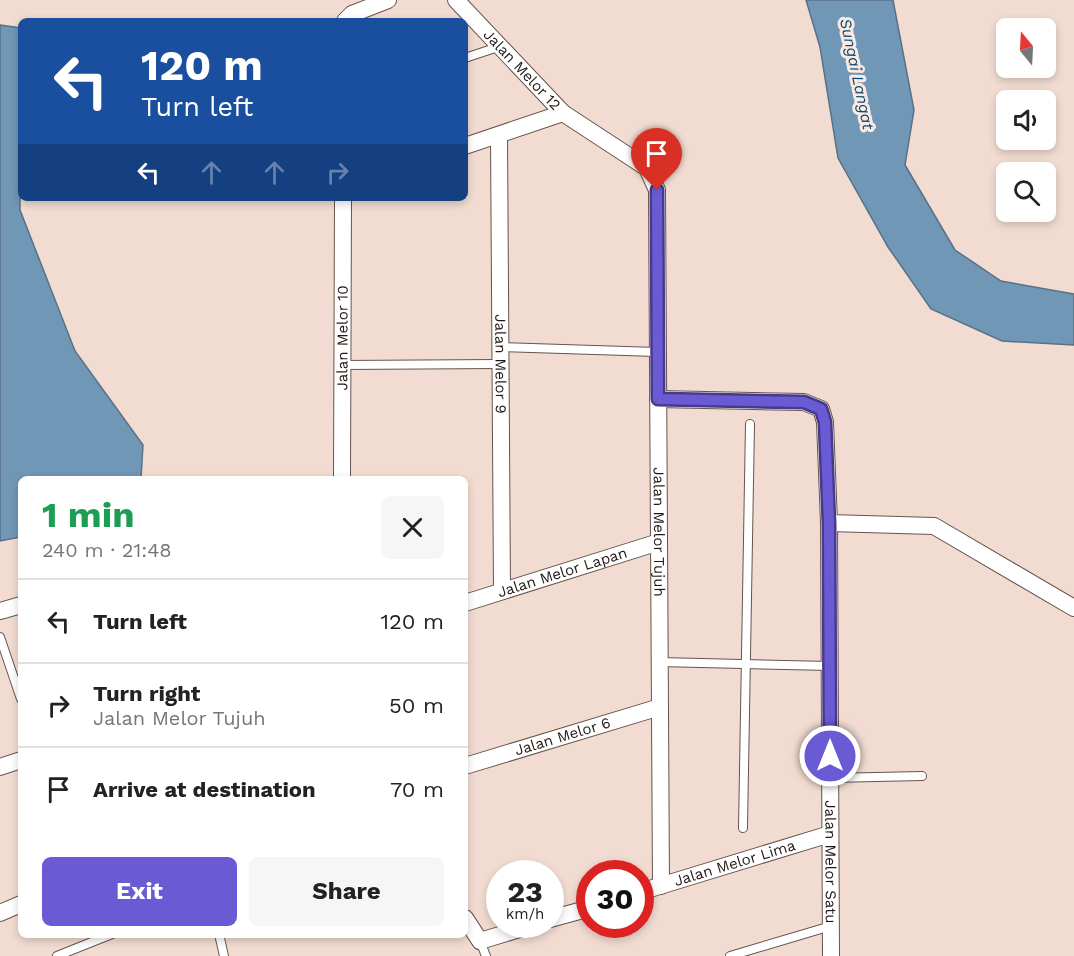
<!DOCTYPE html>
<html lang="en">
<head>
<meta charset="utf-8">
<style>
	body { margin:0; font-family:"Work Sans",sans-serif; background:#f6f6f6; color:#222; height:100vh; display:flex; flex-direction:column; font-size:22px; white-space:nowrap }
	* { box-sizing:border-box; margin:0 }
	p { font-size:20px; color:#767676 }
	.icon { flex:none; width:33px; height:33px; fill:none; stroke:currentColor; stroke-width:2; stroke-linecap:round; stroke-linejoin:round }
	.map { position:relative; flex:1; overflow:hidden }
	.sheet { position:absolute; left:18px; top:476px; width:450px; height:462px; display:flex; flex-direction:column; background:#fff; border-radius:9px; box-shadow:0 3px 9px #0003 }
	.sheet>* { flex:none }
	.top-card { position:absolute; left:18px; top:18px; width:450px; height:183px; border-radius:9px; box-shadow:0 3px 9px #0003; background:#1a4fa0; color:#fff; overflow:hidden }
	.needle { width:39px; rotate:342deg }
	.controls { position:absolute; left:996px; top:18px; display:grid; gap:12px }
	.controls a { display:grid; place-items:center; width:60px; height:60px; border-radius:9px; background:#fff; box-shadow:0 3px 9px #0003; font-size:30px }
	.speed { position:absolute; left:486px; top:860px; display:flex; gap:12px; font-size:30px; font-weight:700; text-align:center }
	.speed>* { display:grid; place-content:center; width:78px; height:78px; border-radius:50%; background:#fff; box-shadow:0 3px 9px #0003; line-height:1 }
	.speed small { font-size:15px; font-weight:400 }
	.speed .limit { border:9px solid #d22; background:#fff; color:#111 }
	.pin { position:absolute; display:grid; place-items:center; width:51px; height:51px; color:#fff; margin:-62px -26px; border-radius:50% 50% 50% 0; rotate:-45deg; box-shadow:0 0 6px #0007 }
	.pin .icon { rotate:45deg }
	.me { position:absolute; width:66px; margin:-33px; rotate:0deg; stroke-linejoin:round; filter:drop-shadow(0 0 4px #0008) }
	.turn { display:flex; align-items:center; gap:21px; height:126px; padding:0 24px; font-size:27px }
	.turn .icon { width:78px; height:78px; stroke-width:2.5 }
	.turn b { display:block; font-size:42px; line-height:51px }
	.lanes { display:flex; align-items:center; height:57px; padding:0 24px; background:#0003; justify-content:center; gap:30px; direction:ltr }
	.lanes .off { opacity:.35 }
	.round { display:grid; place-items:center; flex:none; width:63px; height:63px; border-radius:9px; background:#f6f6f6 }
	.head { display:flex; align-items:center; justify-content:space-between; height:102px; padding:0 24px }
	h1 { font-size:36px; font-weight:700; line-height:45px; color:#1e9e55 }
	.primary-button { display:flex; gap:12px; margin-top:auto; padding:12px 24px }
	.primary-button a { flex:1; height:69px; border-radius:9px; background:#6a5bd5; color:#fff; font-size:24px; font-weight:700; line-height:69px; text-align:center }
	.primary-button a+a { background:#f6f6f6; color:#222 }
	ul { padding:0; list-style:none }
	li { display:flex; align-items:center; gap:18px; height:84px; padding:0 24px; border-top:2px solid #e0e0e0 }
	li div { flex:1 }
	li b { display:block; font-size:22px }
	li em { font-style:normal }
	.map>svg:first-child { display:block }
</style>
</head>
<body>
<div class="map">
<svg width="1074" height="956" viewBox="0 0 1074 956">
	<rect width="100%" height="100%" fill="#f2dcd2"/>
	<!-- water -->
	<g fill="#7197b7" stroke="#587186" stroke-width="1.5">
		<polygon points="806,0 893,0 914,110 905,165 955,250 1001,281 1074,294 1074,345 1002,341 931,309 888,247 838,158 820,47"/>
		<polygon points="0,25 21,28 20,210 75,351 143,445 141,478 21,478 21,537 0,541"/>
	</g>
	<g fill="none" stroke-linecap="round" stroke-linejoin="round">
		<defs>
			<g id="lane">
				<polyline points="465,58 498,47"/>
				<polyline points="500,347 657,352"/>
				<polyline points="341,365 500,364"/>
				<polyline points="0,637 21,699"/>
				<polyline points="659,662 830,666"/>
				<polyline points="830,778 922,776"/>
				<polyline points="743,828 750,424"/>
				<polyline points="219,934 224,956"/>
				<polyline points="480,941 486,956"/>
				<polyline points="57,956 112,934"/>
				<polyline points="730,956 831,926"/>
			</g>
			<g id="street">
				<path id="s1" d="M456,0L563,113"/>
				<polyline points="345,21 352,14 388,0"/>
				<path id="s2" d="M499,136L502,591"/>
				<path id="s3" d="M465,146L563,113L647,168L657,190L661,886"/>
				<path id="s4" d="M658,399L804,402L821,409L825,422L829,523L831,956"/>
				<path id="s5" d="M342,478L343,198"/>
				<polyline points="829,523 934,526 1074,608"/>
				<path id="s6" d="M465,603L659,542"/>
				<polyline points="0,611 21,605"/>
				<path id="s7" d="M465,766L660,707"/>
				<polyline points="0,767 21,760"/>
				<path id="s8" d="M640,892L830,834"/>
				<polyline points="0,913 21,904"/>
				<polyline points="465,918 480,941 536,924"/>
				<polyline points="550,919 590,908"/>
			</g>
		</defs>
		<!-- lane casing -->
		<use href="#lane" stroke="#66544c" stroke-width="10"/>
		<!-- street casing -->
		<use href="#street" stroke="#66544c" stroke-width="18"/>
		<!-- lane -->
		<use href="#lane" stroke="#fff" stroke-width="8"/>
		<!-- street -->
		<use href="#street" stroke="#fff" stroke-width="16"/>
	</g>
	<g fill="none" stroke-linecap="round" stroke-linejoin="round">
		<defs>
			<polyline id="route" points="657,190 658,399 804,402 821,409 825,422 829,524 830,756"/>
		</defs>
		<!-- route casing -->
		<use href="#route" stroke="#453b8a" stroke-width="15"/>
		<!-- route -->
		<use href="#route" stroke="#6a5bd5" stroke-width="10"/>
	</g>
	<g text-anchor="middle" dominant-baseline="central" stroke-width="6" stroke-linejoin="round" paint-order="stroke">
		<!-- street labels -->
		<g font-size="15" fill="#1f1815" stroke="#fceae2">
			<text stroke="none"><textPath href="#s1" startOffset="96">Jalan Melor 12</textPath></text>
			<text stroke="none"><textPath href="#s5" startOffset="140">Jalan Melor 10</textPath></text>
			<text stroke="none"><textPath href="#s2" startOffset="228">Jalan Melor 9</textPath></text>
			<text stroke="none"><textPath href="#s3" startOffset="570">Jalan Melor Tujuh</textPath></text>
			<text stroke="none"><textPath href="#s6" startOffset="102">Jalan Melor Lapan</textPath></text>
			<text stroke="none"><textPath href="#s7" startOffset="102">Jalan Melor 6</textPath></text>
			<text stroke="none"><textPath href="#s4" startOffset="618">Jalan Melor Satu</textPath></text>
			<text stroke="none"><textPath href="#s8" startOffset="99">Jalan Melor Lima</textPath></text>
		</g>
		<!-- water labels -->
		<g font-size="16" font-style="italic" fill="#064a75" stroke="#fceae2">
			<text transform="translate(857 74) rotate(78)">Sungai Langat</text>
		</g>
	</g>
</svg>
<div class="controls">
<a><svg class="needle" viewBox="-14 -14 28 28"><path d="M0-13l5 13h-10z" fill="#e53935"/><path d="M0 13l5-13h-10z" fill="#767676"/></svg></a>
<a><svg class="icon" aria-label="sound" viewBox="0 0 24 24"><path d="M4 9h4l5-4v14l-5-4H4zM17 9q2 3 0 6"/></svg></a>
<a><svg class="icon" aria-label="search" viewBox="0 0 24 24"><circle cx="10" cy="10" r="6"/><path d="M15 15l6 6"/></svg></a>
</div>
<div class="speed"><div>23<small>km/h</small></div><div class="limit">30</div></div>
<div class="pin" style="left:657px;top:190px;background:#d93025"><svg class="icon" aria-label="arrive" viewBox="0 0 24 24"><path d="M6 21V4h12l-3 4 3 4H6"/></svg></div>
<svg class="me" style="left:830px;top:756px" viewBox="-20 -20 40 40"><circle r="17" fill="#6a5bd5" stroke="#fff" stroke-width="3"/><path d="M0-11L8 9 0 5-8 9z" fill="#fff"/></svg>
<div class="top-card">
<div class="turn"><svg class="icon" aria-label="left" viewBox="0 0 24 24"><path d="M17 20v-9H6M10 6l-5 5 5 5"/></svg><div><b>120 m</b>Turn left</div></div>
<div class="lanes"><svg class="icon" aria-label="left" viewBox="0 0 24 24"><path d="M17 20v-9H6M10 6l-5 5 5 5"/></svg><svg class="icon off" aria-label="ahead" viewBox="0 0 24 24"><path d="M12 20V5M6 11l6-6 6 6"/></svg><svg class="icon off" aria-label="ahead" viewBox="0 0 24 24"><path d="M12 20V5M6 11l6-6 6 6"/></svg><svg class="icon off" aria-label="right" viewBox="0 0 24 24"><path d="M7 20v-9h11M14 6l5 5-5 5"/></svg></div>
</div>
<section class="sheet">
<div class="head"><div><h1>1 min</h1><p>240 m · 21:48</p></div><a class="round"><svg class="icon" aria-label="close" viewBox="0 0 24 24"><path d="M6 6l12 12M18 6L6 18"/></svg></a></div>
<ul>
<li><svg class="icon" aria-label="left" viewBox="0 0 24 24"><path d="M17 20v-9H6M10 6l-5 5 5 5"/></svg><div><b>Turn left</b></div><em>120 m</em></li>
<li><svg class="icon" aria-label="right" viewBox="0 0 24 24"><path d="M7 20v-9h11M14 6l5 5-5 5"/></svg><div><b>Turn right</b><p>Jalan Melor Tujuh</p></div><em>50 m</em></li>
<li><svg class="icon" aria-label="arrive" viewBox="0 0 24 24"><path d="M6 21V4h12l-3 4 3 4H6"/></svg><div><b>Arrive at destination</b></div><em>70 m</em></li>
</ul>
<div class="primary-button"><a>Exit</a><a>Share</a></div>
</section>
</div>
</body>
</html>
